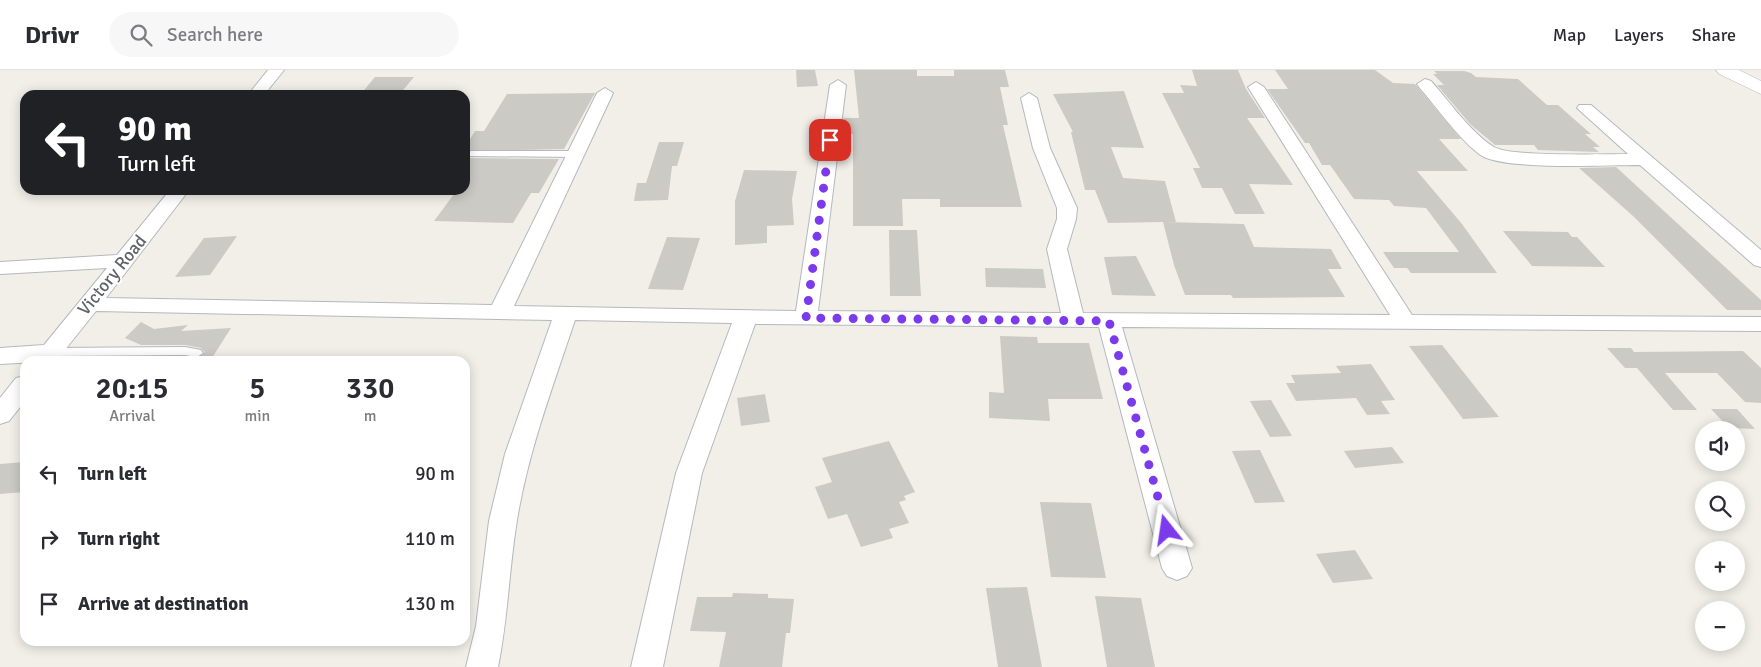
<!DOCTYPE html>
<html lang="en">
<head>
<meta charset="utf-8">
<style>
	body { margin:0; font-family:Signika,sans-serif; background:#f7f7f7; color:#2b2b33; height:100vh; display:flex; flex-direction:column; font-size:19px; white-space:nowrap }
	* { box-sizing:border-box; margin:0 }
	p { font-size:16px; color:#7c7c81 }
	.icon { flex:none; width:28px; height:28px; fill:none; stroke:currentColor; stroke-width:2; stroke-linecap:round; stroke-linejoin:round }
	.map { position:relative; flex:1; overflow:hidden }
	.drawer { position:absolute; left:20px; top:286px; width:450px; height:290px; display:flex; flex-direction:column; background:#fff; border-radius:15px; box-shadow:0 2px 12px #0003 }
	.drawer>* { flex:none }
	.top-card { position:absolute; left:20px; top:20px; width:450px; height:105px; border-radius:15px; box-shadow:0 2px 12px #0003; background:#202124; color:#fff; overflow:hidden }
	.controls { position:absolute; left:1695px; top:351px; display:grid; gap:10px }
	.controls a { display:grid; place-items:center; width:50px; height:50px; border-radius:50%; background:#fff; box-shadow:0 2px 12px #0003; font-size:25px }
	.pin { position:absolute; display:grid; place-items:center; width:42px; height:42px; color:#fff; margin:-21px; border-radius:10px; box-shadow:0 2px 8px #0006 }
	.me { position:absolute; width:55px; margin:-28px; rotate:345deg; stroke-linejoin:round; filter:drop-shadow(0 0 4px #0008) }
	.turn { display:flex; align-items:center; gap:18px; height:105px; padding:0 15px; font-size:22px }
	.turn .icon { width:65px; height:65px; stroke-width:2.5 }
	.turn b { display:block; font-size:35px; line-height:42px }
	.eta { display:flex; justify-content:space-evenly; align-items:center; height:85px; text-align:center }
	.eta b { font-size:30px; font-weight:600; line-height:35px }
	ul { padding:0; list-style:none }
	li { display:flex; align-items:center; gap:15px; height:65px; padding:0 15px }
	li div { flex:1 }
	li b { display:block; font-size:19px }
	li em { font-style:normal }
	header { display:flex; align-items:center; gap:30px; box-sizing:border-box; height:70px; padding:0 25px; background:#fff; border-bottom:1px solid #e1e1e2 }
	header strong { font-size:24px }
	nav { display:flex; gap:28px; margin-inline-start:auto; font-size:18px }
	.search { width:350px; height:45px; background:#f7f7f7; display:flex; align-items:center; gap:12px; box-sizing:border-box; padding:0 18px; border-radius:28px; color:#7c7c81; font-size:19px }
	.map>svg:first-child { display:block }
</style>
</head>
<body>
<header>
<strong>Drivr</strong>
<div class="search"><svg class="icon" aria-label="search" viewBox="0 0 24 24"><circle cx="10" cy="10" r="6"/><path d="M15 15l6 6"/></svg>Search here</div>
<nav><a>Map</a><a>Layers</a><a>Share</a></nav>
</header>
<div class="map">
<svg width="1761" height="597" viewBox="0 0 1761 597">
	<rect width="100%" height="100%" fill="#f1efe8"/>
	<!-- building -->
	<g fill="#cccac5">
		<polygon points="796,0 815,0 818,16 797,17"/>
		<polygon points="854,0 917,0 917,6 954,6 954,0 1005,0 1009,17 1000,17 1008,55 1003,55 1022,137 940,137 940,129 902,129 903,156 853,156 853,64 845,64 844,48 859,48"/>
		<polygon points="1192,0 1238,0 1246,19 1265,48 1247,48 1293,115 1249,114 1265,144 1235,144 1222,118 1202,118 1193,98 1200,98 1162,23 1184,23 1180,15 1197,16"/>
		<polygon points="1275,0 1375,0 1393,13 1415,14 1461,69 1439,69 1468,101 1417,101 1462,154 1497,203 1411,203 1407,198 1394,198 1383,182 1459,182 1426,138 1394,136 1389,130 1354,129 1330,95 1322,95 1309,73 1305,73 1267,19 1288,19"/>
		<polygon points="1434,1 1464,1 1471,3 1476,7 1518,9 1547,35 1558,35 1591,64 1585,64 1600,77 1593,77 1599,82 1538,80 1534,75 1495,75 1470,54 1437,15 1444,15 1433,4 1437,4"/>
		<polygon points="375,7 414,7 399,25 360,25"/>
		<polygon points="1124,21 1144,78 1111,77 1123,108 1165,111 1176,152 1164,152 1244,154 1254,177 1331,179 1342,199 1328,199 1345,227 1233,228 1231,225 1185,225 1174,195 1163,152 1108,153 1095,120 1085,120 1071,62 1073,62 1053,24"/>
		<polygon points="595,23 564,79 466,81 468,88 559,89 539,123 531,123 513,153 434,151 457,120 465,120 465,77 475,61 484,61 507,24"/>
		<polygon points="659,72 684,72 677,96 672,96 668,130 634,131 637,113 646,113"/>
		<polygon points="1616,97 1761,230 1761,240 1727,240 1633,146 1579,98"/>
		<polygon points="744,100 797,101 792,129 794,155 767,156 767,173 735,175 735,131"/>
		<polygon points="889,160 917,160 921,226 890,226"/>
		<polygon points="1503,161 1568,162 1572,167 1577,167 1605,197 1532,196"/>
		<polygon points="237,166 210,205 175,207 204,168"/>
		<polygon points="667,167 700,168 683,220 648,219"/>
		<polygon points="1136,186 1156,226 1112,225 1104,187"/>
		<polygon points="985,198 1043,199 1046,218 986,217"/>
		<polygon points="141,252 154,259 188,255 181,261 231,258 210,291 176,291 166,287 197,289 205,282 201,278 185,275 141,275 125,268"/>
		<polygon points="1000,266 1037,267 1038,273 1089,273 1103,329 1048,329 1050,351 989,348 989,322 1004,323"/>
		<polygon points="1442,275 1499,347 1463,349 1409,276"/>
		<polygon points="1607,278 1631,278 1634,282 1743,281 1761,298 1761,333 1745,332 1717,303 1665,303 1697,340 1673,340 1637,298 1625,298"/>
		<polygon points="1371,294 1395,330 1381,331 1390,344 1367,345 1356,328 1296,331 1286,313 1295,313 1291,305 1341,303 1336,296"/>
		<polygon points="765,324 770,352 741,356 737,328"/>
		<polygon points="1271,330 1292,366 1270,367 1250,331"/>
		<polygon points="1711,339 1737,339 1755,359 1729,358"/>
		<polygon points="889,371 915,422 904,426 906,430 899,432 909,453 889,459 893,468 861,477 847,444 828,449 815,417 832,412 822,388"/>
		<polygon points="1392,377 1404,393 1355,398 1344,381"/>
		<polygon points="1260,380 1285,432 1255,433 1232,381"/>
		<polygon points="25,392 25,422 0,424 0,394"/>
		<polygon points="1040,432 1091,433 1106,508 1051,507"/>
		<polygon points="1355,480 1373,509 1333,513 1316,484"/>
		<polygon points="1027,517 1042,597 998,597 986,518"/>
		<polygon points="733,523 768,524 768,528 794,529 790,563 786,563 782,597 719,597 726,562 690,561 697,527 732,527"/>
		<polygon points="1095,526 1141,528 1155,597 1107,597"/>
	</g>
	<g fill="none" stroke-linecap="round" stroke-linejoin="round">
		<defs>
			<g id="service">
				<polygon points="471,81 576,81 580,84 576,87 468,86 468,82"/>
				<polygon points="185,277 201,280 203,283 197,287 185,285 50,286 44,282 50,278"/>
			</g>
			<g id="minor">
				<polygon points="268,0 284,0 264,25 248,25"/>
				<path d="M1425,9L1431,11C1449,31 1471,63 1494,77C1511,87 1603,84 1628,84L1577,38L1579,35H1591L1761,180V197L1754,195L1640,95C1605,95 1513,100 1484,87C1465,77 1435,35 1419,17L1417,14Z"/>
				<path d="M838,10L846,15L818,241L1061,243L1047,179L1057,149V138L1033,78L1021,28L1029,23L1037,28L1050,78L1077,138L1076,149L1067,179L1083,243L1390,245L1248,17L1256,12L1264,17L1412,245L1761,247V261L1122,257L1192,498L1187,506L1177,510L1167,506L1162,498L1099,257L755,254L702,403L663,597H631L676,403L732,253L575,250C553,316 528,382 517,450C509,499 508,548 498,597H466L476,556L489,451L505,384L552,250L96,241L56,291L0,294V278L44,275L107,198L0,204V192L117,185L170,120H189L106,228L492,235L597,23L605,18L613,23L514,236L796,241L830,15Z"/>
				<polygon points="25,306 25,331 9,351 0,354 0,328 16,308"/>
			</g>
			<polygon id="tertiary" points="1716,0 1739,0 1761,11 1761,24 1719,4"/>
		</defs>
		<!-- service casing -->
		<use href="#service" stroke="#b5b8bc" stroke-width="2"/>
		<!-- minor casing -->
		<use href="#minor" stroke="#b5b8bc" stroke-width="2"/>
		<!-- tertiary casing -->
		<use href="#tertiary" stroke="#b5b8bc" stroke-width="1"/>
		<!-- service -->
		<use href="#service" fill="#fff" fill-rule="evenodd"/>
		<!-- minor -->
		<use href="#minor" fill="#fff" fill-rule="evenodd"/>
		<!-- tertiary -->
		<use href="#tertiary" fill="#fff" fill-rule="evenodd"/>
	</g>
	<g fill="none" stroke-linecap="round" stroke-linejoin="round">
		<!-- route -->
		<polyline stroke="#7c3aed" stroke-width="9" stroke-dasharray="0 16.2" points="830,70 806,248 1109,251 1167,460"/>
	</g>
	<g text-anchor="middle" dominant-baseline="central" stroke-width="4" stroke-linejoin="round" paint-order="stroke">
		<!-- street labels -->
		<g font-size="18" fill="#5f6368" stroke="#fff">
			<text transform="translate(112 205) rotate(-51)">Victory Road</text>
		</g>
	</g>
</svg>
<div class="controls">
<a><svg class="icon" aria-label="sound" viewBox="0 0 24 24"><path d="M4 9h4l5-4v14l-5-4H4zM17 9q2 3 0 6"/></svg></a>
<a><svg class="icon" aria-label="search" viewBox="0 0 24 24"><circle cx="10" cy="10" r="6"/><path d="M15 15l6 6"/></svg></a>
<a>+</a>
<a>−</a>
</div>
<div class="pin" style="left:830px;top:70px;background:#d93025"><svg class="icon" aria-label="arrive" viewBox="0 0 24 24"><path d="M6 21V4h12l-3 4 3 4H6"/></svg></div>
<svg class="me" style="left:1167px;top:460px" viewBox="-20 -20 40 40"><path d="M0-17L14 15 0 8-14 15z" fill="#7c3aed" stroke="#fff" stroke-width="4"/></svg>
<div class="top-card">
<div class="turn"><svg class="icon" aria-label="left" viewBox="0 0 24 24"><path d="M17 20v-9H6M10 6l-5 5 5 5"/></svg><div><b>90 m</b>Turn left</div></div>
</div>
<section class="drawer">
<div class="eta">
<div><b>20:15</b><p>Arrival</p></div>
<div><b>5</b><p>min</p></div>
<div><b>330</b><p>m</p></div>
</div>
<ul>
<li><svg class="icon" aria-label="left" viewBox="0 0 24 24"><path d="M17 20v-9H6M10 6l-5 5 5 5"/></svg><div><b>Turn left</b></div><em>90 m</em></li>
<li><svg class="icon" aria-label="right" viewBox="0 0 24 24"><path d="M7 20v-9h11M14 6l5 5-5 5"/></svg><div><b>Turn right</b></div><em>110 m</em></li>
<li><svg class="icon" aria-label="arrive" viewBox="0 0 24 24"><path d="M6 21V4h12l-3 4 3 4H6"/></svg><div><b>Arrive at destination</b></div><em>130 m</em></li>
</ul>
</section>
</div>
</body>
</html>
